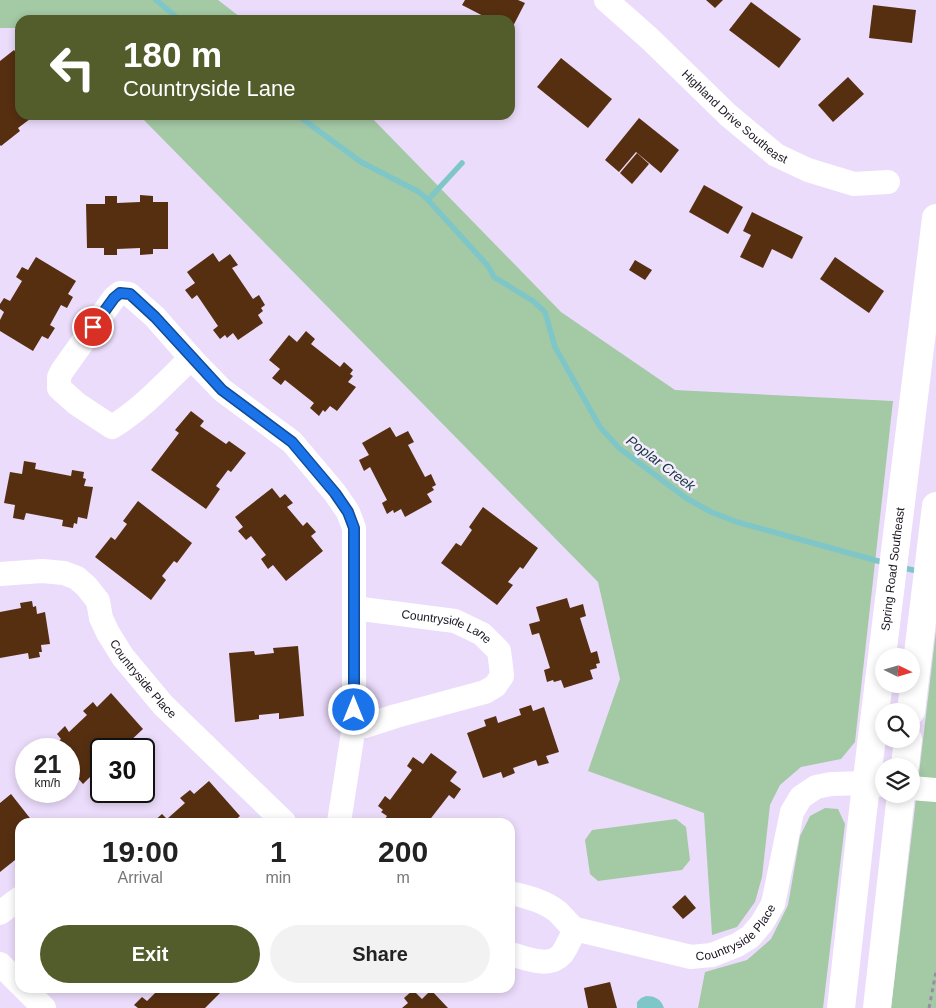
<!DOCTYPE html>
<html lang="en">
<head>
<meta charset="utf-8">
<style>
	body { margin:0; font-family:Arial,sans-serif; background:#f2f2f2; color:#222; height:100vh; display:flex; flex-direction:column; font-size:19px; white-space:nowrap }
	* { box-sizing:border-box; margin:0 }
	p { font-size:16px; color:#767676 }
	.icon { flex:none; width:28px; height:28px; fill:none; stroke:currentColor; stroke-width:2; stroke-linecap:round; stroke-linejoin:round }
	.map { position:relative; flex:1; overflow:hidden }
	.side { position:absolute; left:15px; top:818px; width:500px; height:175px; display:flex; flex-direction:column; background:#fff; border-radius:15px; box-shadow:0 2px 8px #0003 }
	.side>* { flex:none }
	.guide { position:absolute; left:15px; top:15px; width:500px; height:105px; border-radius:15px; box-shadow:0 2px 8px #0003; background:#535c2b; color:#fff; overflow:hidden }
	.needle { width:32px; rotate:95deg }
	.controls { position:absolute; left:875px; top:648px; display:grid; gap:10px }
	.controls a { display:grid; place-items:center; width:45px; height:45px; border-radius:50%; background:#fff; box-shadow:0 2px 8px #0003; font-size:25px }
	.speed { position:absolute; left:15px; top:738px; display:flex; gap:10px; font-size:25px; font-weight:700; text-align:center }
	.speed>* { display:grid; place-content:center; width:65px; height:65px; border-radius:50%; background:#fff; box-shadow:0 2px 8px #0003; line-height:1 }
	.speed small { font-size:12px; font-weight:400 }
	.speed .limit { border:2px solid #111; border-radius:8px; background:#fff; color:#111 }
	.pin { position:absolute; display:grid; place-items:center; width:42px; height:42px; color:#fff; margin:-21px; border:2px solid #fff; border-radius:50%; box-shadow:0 1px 5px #0007 }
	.me { position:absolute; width:55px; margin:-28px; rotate:0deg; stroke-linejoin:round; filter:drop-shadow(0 0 4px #0008) }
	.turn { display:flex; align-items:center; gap:18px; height:105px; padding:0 25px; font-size:22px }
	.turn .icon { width:65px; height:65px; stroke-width:2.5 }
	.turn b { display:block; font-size:35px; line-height:42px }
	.eta { display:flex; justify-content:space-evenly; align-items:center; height:85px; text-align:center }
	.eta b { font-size:30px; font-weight:800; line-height:35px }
	.cta { display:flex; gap:10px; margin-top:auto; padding:10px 25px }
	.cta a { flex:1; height:58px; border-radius:30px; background:#535c2b; color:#fff; font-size:20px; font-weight:800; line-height:58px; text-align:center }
	.cta a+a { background:#f2f2f2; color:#222 }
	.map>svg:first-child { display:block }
</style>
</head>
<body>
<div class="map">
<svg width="936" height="1008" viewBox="0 0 936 1008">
	<rect width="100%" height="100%" fill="#ecdcfb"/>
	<!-- green -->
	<g fill="#a4c9a5">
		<polygon points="0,0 218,0 244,20 20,20 20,28 0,28"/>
		<polygon points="139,115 369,115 561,312 675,390 893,401 855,742 841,759 801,767 780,785 770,805 762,877 755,902 737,927 712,935 704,813 588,771 620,679 598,582"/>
		<polygon points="936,631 936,1008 891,1008"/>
		<polygon points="825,808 838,809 845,824 823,1008 698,1008 705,972 747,960 771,939 788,905 800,836 810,816"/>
		<polygon points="676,819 686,827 690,860 682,870 598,881 590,874 585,840 592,830"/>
	</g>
	<!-- water -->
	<path fill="#7fc6c9" d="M646,996C655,996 661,999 664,1008H637V1002L641,998Z"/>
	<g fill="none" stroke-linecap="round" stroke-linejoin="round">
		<!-- stream -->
		<g stroke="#7fc6c9" stroke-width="5.5">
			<polyline points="156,0 180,20"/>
			<polyline points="297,115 361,162 419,192 428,200 488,266 494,277 533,301 545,312 555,347 600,427 619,448 686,498 711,512 737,522 885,563"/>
			<polyline points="428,200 462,163"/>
			<polyline points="899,567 922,572"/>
		</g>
	</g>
	<!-- building -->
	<g fill="#562f11">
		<polygon points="465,0 518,0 525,3 511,30 510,30 510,20 491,20 462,5"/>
		<polygon points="706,0 723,0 715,8"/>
		<polygon points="751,2 801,39 779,68 729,30"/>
		<polygon points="873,5 916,10 912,43 869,38"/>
		<polygon points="14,50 20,57 20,115 42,115 37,119 34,116 18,128 20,131 1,146 0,145 0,61"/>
		<polygon points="561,58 612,99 588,128 537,87"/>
		<polygon points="848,77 864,94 833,122 818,105"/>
		<polygon points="639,118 679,150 661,173 636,152 619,172 605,160"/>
		<polygon points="637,153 649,164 632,184 620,173"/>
		<polygon points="704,185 743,207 728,234 689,212"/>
		<polygon points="140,195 153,196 153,202 168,202 168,249 153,249 153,254 140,255 140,248 117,249 117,255 104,255 104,248 87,248 86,204 105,204 105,196 117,196 117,203 140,202"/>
		<polygon points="752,212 803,237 792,259 772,249 763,268 740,257 751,235 743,231"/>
		<polygon points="213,253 219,262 230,254 238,265 232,268 253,299 259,295 265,305 261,308 263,311 258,315 263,323 238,340 233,333 227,338 225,335 220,339 213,330 218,326 197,295 192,299 185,290 195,283 187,272"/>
		<polygon points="36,257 76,281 68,294 73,297 67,308 61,305 50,325 55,328 48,339 42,336 33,351 0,331 0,320 4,312 0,309 0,304 4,298 10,301 22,281 16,277 22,267 28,270"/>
		<polygon points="835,257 884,291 869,313 820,279"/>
		<polygon points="635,260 652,270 645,280 629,270"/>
		<polygon points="306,331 315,339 311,344 340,367 344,362 353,370 350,374 353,376 348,382 356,387 337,411 330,406 325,412 323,410 319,416 310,408 314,403 285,380 281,385 272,378 280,369 269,360 289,335 297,342"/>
		<polygon points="191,411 204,421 200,426 226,444 229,441 246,453 231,472 228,470 216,486 220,489 206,509 151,470 179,433 175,430"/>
		<polygon points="390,427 396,437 408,431 414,442 408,445 425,477 431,474 436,485 432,487 434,490 427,494 432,502 405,517 401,509 394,513 393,510 387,514 382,503 387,500 370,467 364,471 359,460 369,455 362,443"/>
		<polygon points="24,461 36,463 35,469 71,476 72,470 84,472 83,478 86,479 84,486 93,487 87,519 78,517 77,524 74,523 73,528 62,526 63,520 26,513 24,520 13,518 15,505 4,503 10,472 22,474"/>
		<polygon points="272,488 280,498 285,494 293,503 287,507 303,526 307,522 316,532 311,536 323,551 286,581 273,565 268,569 261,559 266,555 251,536 246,540 238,531 243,527 235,517"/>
		<polygon points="138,501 192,543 177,563 174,561 162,576 166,580 151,600 95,557 111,537 115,540 127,524 123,521"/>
		<polygon points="483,507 538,548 523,569 520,567 508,582 513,585 497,605 441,563 456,543 461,546 472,530 469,527"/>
		<polygon points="567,598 570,608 583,604 586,616 580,618 591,653 597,651 600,663 596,664 597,668 590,670 593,679 564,688 561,680 554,682 553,680 547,682 544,670 550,668 539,633 532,635 529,624 540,621 536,607"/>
		<polygon points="32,601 33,607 36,606 37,614 45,612 50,644 41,645 42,652 39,652 40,657 29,659 28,653 0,658 0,612 21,608 20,603"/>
		<polygon points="298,646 304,716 279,719 279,713 259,715 259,719 235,722 229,653 254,651 255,655 274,653 273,648"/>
		<polygon points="111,693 143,729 128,743 132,747 131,749 101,749 101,774 95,779 92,775 83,784 69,768 69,749 50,749 61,739 57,734 65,726 69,732 87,715 83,711 93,702 97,707"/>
		<polygon points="531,705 533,711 544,707 559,752 546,756 549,763 538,766 536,760 513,768 515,773 503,778 501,772 483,778 467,733 486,726 484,720 496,716 498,723 521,715 519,709"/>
		<polygon points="431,753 457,772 450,781 461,789 454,799 449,795 428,822 383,822 387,816 381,812 383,810 378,806 385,796 390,800 412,770 407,766 413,757 423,764"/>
		<polygon points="209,781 240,816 233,822 153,822 162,814 167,819 185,803 180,798 190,790 194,794"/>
		<polygon points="11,794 33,822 20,822 20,856 0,872 0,803"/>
		<polygon points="685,895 696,908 683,919 672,907"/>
		<polygon points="610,982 617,1008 588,1008 584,988"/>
		<polygon points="160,988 214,988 220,993 205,1008 138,1008 134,1005 142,997 147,1001"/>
		<polygon points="413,990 422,999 431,990 448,1008 402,1008 408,1003 404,998"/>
	</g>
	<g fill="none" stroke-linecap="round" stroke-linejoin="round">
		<!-- path -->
		<polyline stroke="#998da5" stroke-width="3" stroke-dasharray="4 4" stroke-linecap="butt" points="929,1008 936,972"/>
		<!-- minor -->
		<g stroke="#fff" stroke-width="24">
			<path id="s1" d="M606,0L650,39L728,115L776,155L808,170L854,184L888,182"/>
			<path d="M120,293L129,294L155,317L191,358C166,382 142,409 112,427L77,404L59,388V377L62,371L114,298Z"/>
			<polyline points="191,358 222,390 292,442 335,493 348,512 354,528 354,726 339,822"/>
			<path id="s2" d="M0,574L42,571L64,573L77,578L87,587L98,601L101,618L108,633L123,657L163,705L284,822"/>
			<path id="s3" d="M354,608L455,621L482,634L499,651L501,666L502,676L495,686L485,692L396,716L365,726H354"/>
			<polyline points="911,788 936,790"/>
			<path id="s4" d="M510,893C525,896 546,902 558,912C564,918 568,924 575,929L691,957L712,955L737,945L750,937L762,923L773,904L792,812L801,797L816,787L831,784L866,783L884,785"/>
			<polyline points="0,913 20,898"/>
			<path d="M510,954C526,958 549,969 562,954C567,947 571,937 575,929"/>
			<polyline points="0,964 20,984"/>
			<polyline points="24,988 44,1008"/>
		</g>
		<!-- major -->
		<g stroke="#fff" stroke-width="28">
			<polyline points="911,711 936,506"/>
			<polyline points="905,766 908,739"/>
			<path id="s5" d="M841,1008L862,819L936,218"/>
			<polyline points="877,1008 901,794"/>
		</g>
	</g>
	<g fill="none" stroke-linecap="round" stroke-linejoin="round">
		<defs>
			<polyline id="route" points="93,327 114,298 120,293 130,294 155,317 222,390 292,442 335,493 348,512 354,528 354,710"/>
		</defs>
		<!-- route casing -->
		<use href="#route" stroke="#114b97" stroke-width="12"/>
		<!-- route -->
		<use href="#route" stroke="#1a73e8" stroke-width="9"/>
	</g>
	<g text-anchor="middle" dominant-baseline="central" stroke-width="5" stroke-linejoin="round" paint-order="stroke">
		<!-- street labels -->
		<g font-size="12" fill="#1c1621" stroke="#f5ecff">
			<text stroke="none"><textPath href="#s1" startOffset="174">Highland Drive Southeast</textPath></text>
			<text stroke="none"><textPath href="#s5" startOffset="442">Spring Road Southeast</textPath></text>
			<text stroke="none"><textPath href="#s3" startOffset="95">Countryside Lane</textPath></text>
			<text stroke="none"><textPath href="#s2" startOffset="201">Countryside Place</textPath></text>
			<text stroke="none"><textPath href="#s4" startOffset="249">Countryside Place</textPath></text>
		</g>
		<!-- water labels -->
		<g font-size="14" font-style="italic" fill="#133638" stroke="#f5ecff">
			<text transform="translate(661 463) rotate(37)">Poplar Creek</text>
		</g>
	</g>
</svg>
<div class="controls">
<a><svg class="needle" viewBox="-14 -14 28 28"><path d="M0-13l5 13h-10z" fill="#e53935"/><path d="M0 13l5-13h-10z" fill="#767676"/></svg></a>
<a><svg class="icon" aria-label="search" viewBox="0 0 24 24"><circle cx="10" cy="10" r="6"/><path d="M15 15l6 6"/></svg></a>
<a><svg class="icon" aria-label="layers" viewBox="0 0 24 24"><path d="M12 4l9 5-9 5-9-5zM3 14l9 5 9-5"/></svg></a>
</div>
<div class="speed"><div>21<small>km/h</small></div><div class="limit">30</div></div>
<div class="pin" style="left:93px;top:327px;background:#d93025"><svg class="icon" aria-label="arrive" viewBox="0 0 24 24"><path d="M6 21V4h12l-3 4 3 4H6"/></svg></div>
<svg class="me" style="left:354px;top:710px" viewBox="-20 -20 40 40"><circle r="17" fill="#1a73e8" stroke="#fff" stroke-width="3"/><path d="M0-11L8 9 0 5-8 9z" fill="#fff"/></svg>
<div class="guide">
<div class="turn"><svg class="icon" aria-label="left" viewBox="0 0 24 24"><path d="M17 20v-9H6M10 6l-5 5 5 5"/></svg><div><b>180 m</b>Countryside Lane</div></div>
</div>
<section class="side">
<div class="eta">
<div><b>19:00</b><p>Arrival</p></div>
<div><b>1</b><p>min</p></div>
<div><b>200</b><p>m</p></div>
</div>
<div class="cta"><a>Exit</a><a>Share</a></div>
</section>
</div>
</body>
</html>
